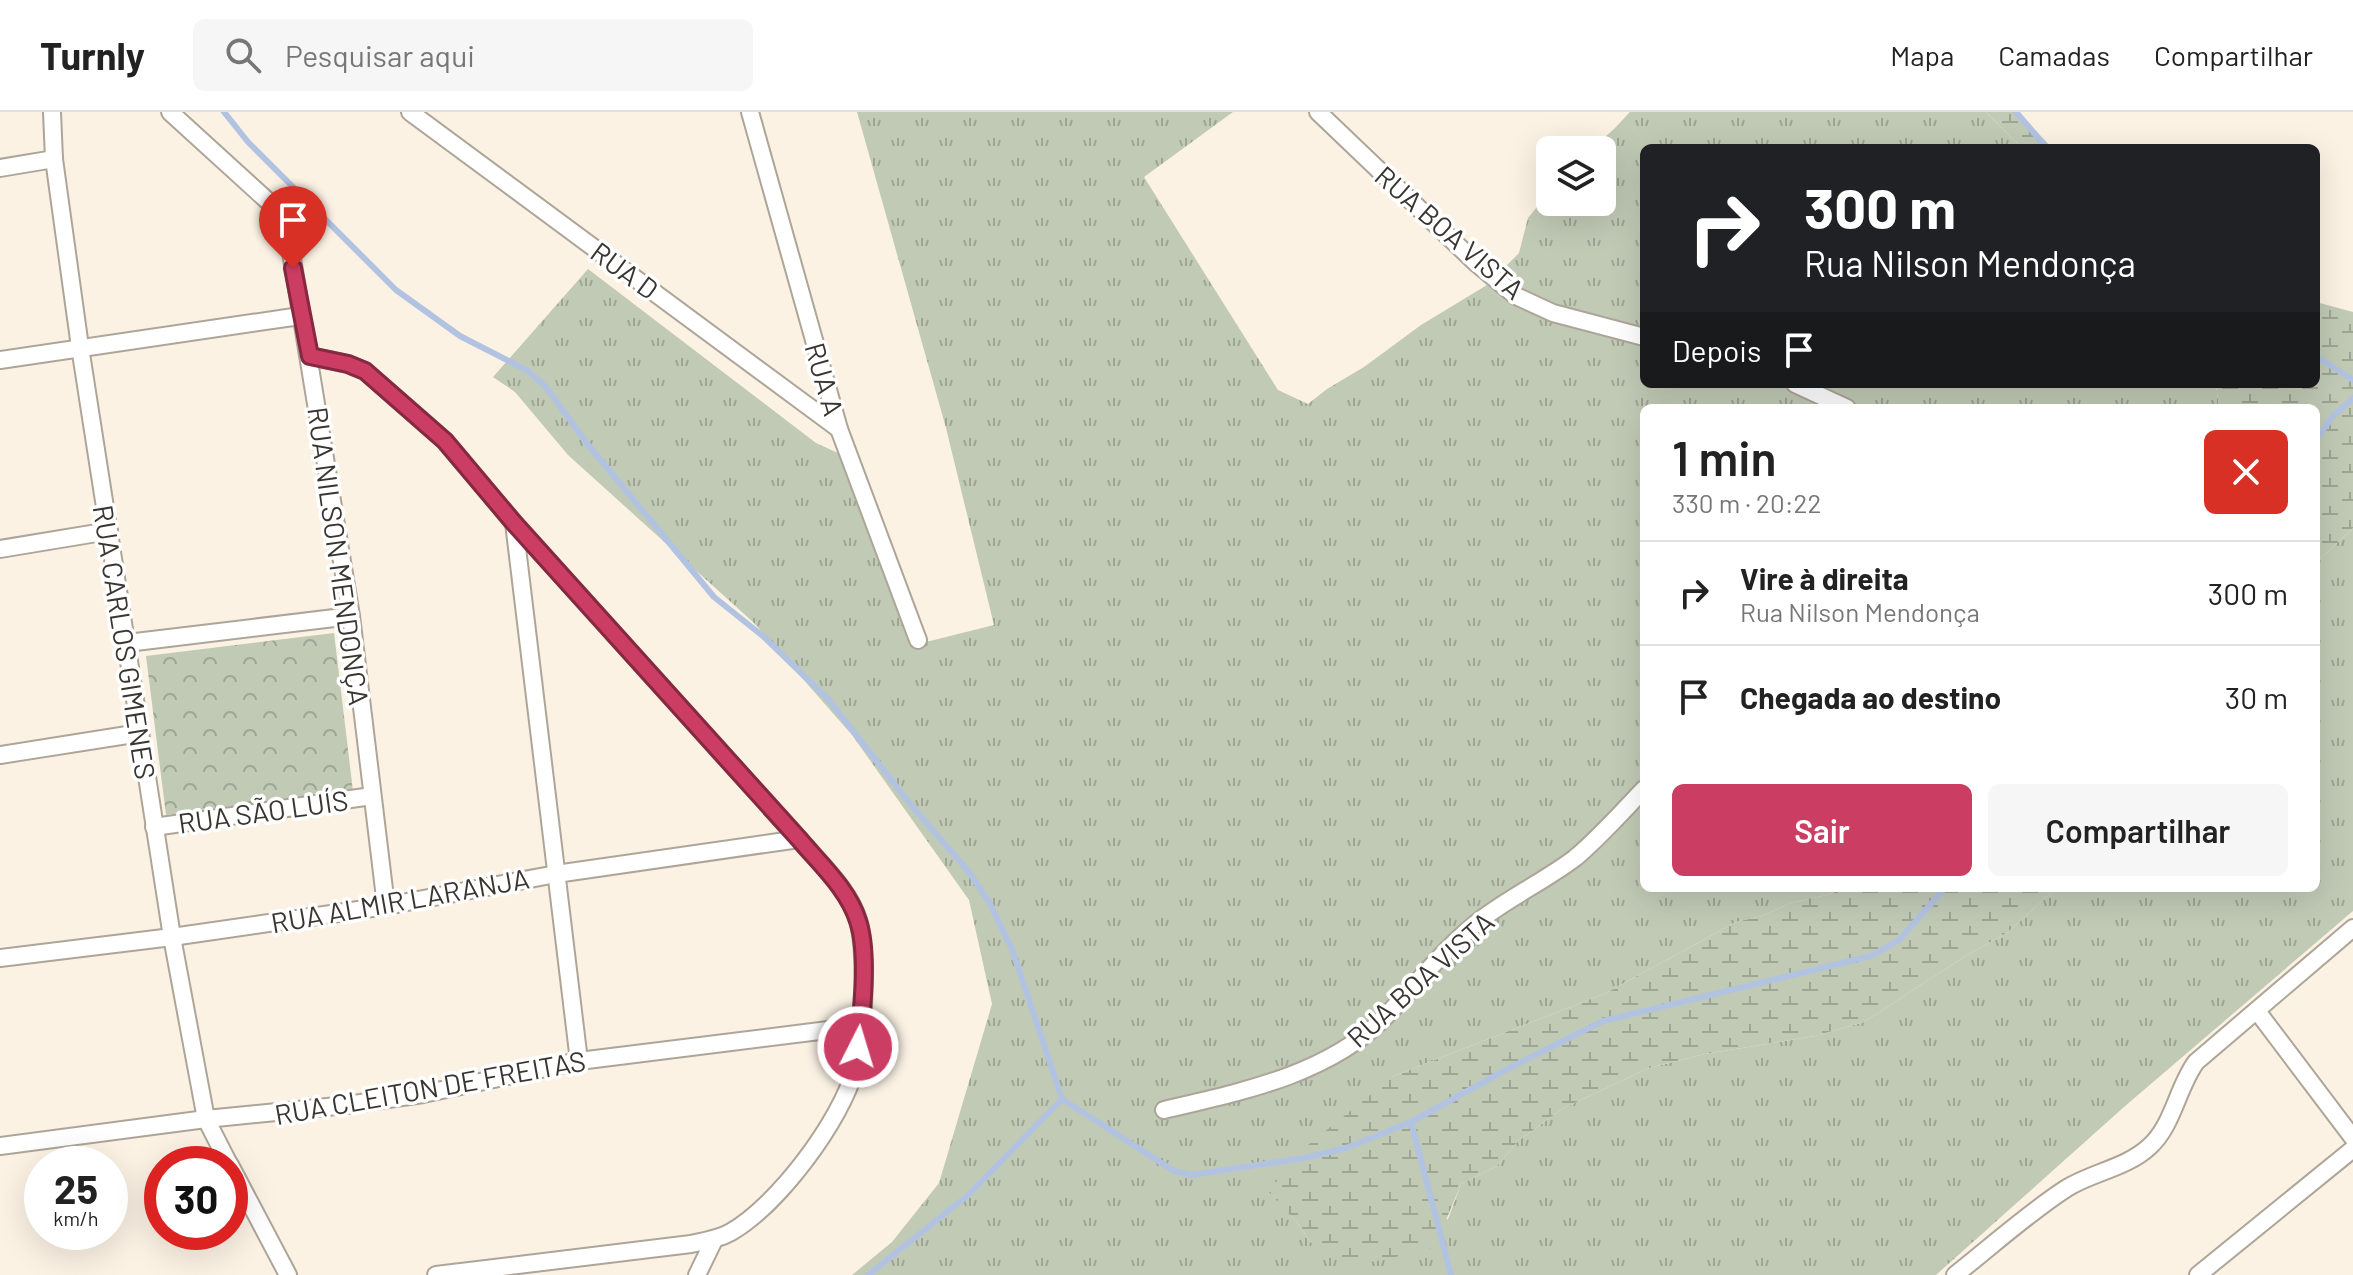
<!DOCTYPE html>
<html lang="pt">
<head>
<meta charset="utf-8">
<style>
	body { margin:0; font-family:Barlow,sans-serif; background:#f6f6f6; color:#222; height:100vh; display:flex; flex-direction:column; font-size:30px; white-space:nowrap }
	* { box-sizing:border-box; margin:0 }
	p { font-size:26px; color:#767676 }
	.icon { flex:none; width:44px; height:44px; fill:none; stroke:currentColor; stroke-width:2; stroke-linecap:round; stroke-linejoin:round }
	.map { position:relative; flex:1; overflow:hidden }
	.details { position:absolute; left:1640px; top:292px; width:680px; height:488px; display:flex; flex-direction:column; background:#fff; border-radius:12px; box-shadow:0 8px 32px #0002 }
	.details>* { flex:none }
	.guide { position:absolute; left:1640px; top:32px; width:680px; height:244px; border-radius:12px; box-shadow:0 8px 32px #0002; background:#202124; color:#fff; overflow:hidden }
	.tools { position:absolute; left:1536px; top:24px; display:grid; gap:16px }
	.tools a { display:grid; place-items:center; width:80px; height:80px; border-radius:12px; background:#fff; box-shadow:0 8px 32px #0002; font-size:40px }
	.speed { position:absolute; left:24px; top:1034px; display:flex; gap:16px; font-size:40px; font-weight:700; text-align:center }
	.speed>* { display:grid; place-content:center; width:104px; height:104px; border-radius:50%; background:#fff; box-shadow:0 8px 32px #0002; line-height:1 }
	.speed small { font-size:20px; font-weight:400 }
	.speed .limit { border:12px solid #d22; background:#fff; color:#111 }
	.pin { position:absolute; display:grid; place-items:center; width:68px; height:68px; color:#fff; margin:-82px -34px; border-radius:50% 50% 50% 0; rotate:-45deg; box-shadow:0 0 8px #0007 }
	.pin .icon { rotate:45deg }
	.me { position:absolute; width:88px; margin:-44px; rotate:5deg; stroke-linejoin:round; filter:drop-shadow(0 0 6px #0008) }
	.turn { display:flex; align-items:center; gap:28px; height:168px; padding:0 32px; font-size:36px }
	.turn .icon { width:104px; height:104px; stroke-width:2.5 }
	.turn b { display:block; font-size:56px; line-height:68px }
	.then { display:flex; align-items:center; height:76px; padding:0 32px; background:#0003; gap:16px; font-size:30px }
	.round { display:grid; place-items:center; flex:none; width:84px; height:84px; border-radius:12px; background:#f6f6f6 }
	.headline { display:flex; align-items:center; justify-content:space-between; height:136px; padding:0 32px }
	h1 { font-size:48px; font-weight:600; line-height:60px }
	.action { display:flex; gap:16px; margin-top:auto; padding:16px 32px }
	.action a { flex:1; height:92px; border-radius:12px; background:#cc3d63; color:#fff; font-size:32px; font-weight:600; line-height:92px; text-align:center }
	.action a+a { background:#f6f6f6; color:#222 }
	ul { padding:0; list-style:none }
	li { display:flex; align-items:center; gap:24px; height:104px; padding:0 32px; border-top:2px solid #e0e0e0 }
	li div { flex:1 }
	li b { display:block; font-size:30px }
	li em { font-style:normal }
	header { display:flex; align-items:center; gap:48px; box-sizing:border-box; height:112px; padding:0 40px; background:#fff; border-bottom:2px solid #e0e0e0 }
	header strong { font-size:38px }
	nav { display:flex; gap:44px; margin-inline-start:auto; font-size:28px }
	.search { width:560px; height:72px; background:#f6f6f6; display:flex; align-items:center; gap:20px; box-sizing:border-box; padding:0 28px; border-radius:12px; color:#767676; font-size:30px }
	.map>svg:first-child { display:block }
</style>
</head>
<body>
<header>
<strong>Turnly</strong>
<div class="search"><svg class="icon" aria-label="search" viewBox="0 0 24 24"><circle cx="10" cy="10" r="6"/><path d="M15 15l6 6"/></svg>Pesquisar aqui</div>
<nav><a>Mapa</a><a>Camadas</a><a>Compartilhar</a></nav>
</header>
<div class="map">
<svg width="2353" height="1163" viewBox="0 0 2353 1163">
	<defs>
		<pattern id="grass-tufts" width="24" height="20" patternUnits="userSpaceOnUse" patternTransform="scale(2)"><rect width="24" height="20" fill="#c1cab5"/><path d="M3 7l-1-3M5 7V3M7 7l1-3M15 17l-1-3M17 17v-4M19 17l1-3" fill="none" stroke="#9ea594"/></pattern>
		<pattern id="forest-crowns" width="20" height="18" patternUnits="userSpaceOnUse" patternTransform="scale(2)"><rect width="20" height="18" fill="#c1cab5"/><path d="M2 6a3 3 0 1 1 6 0M12 15a3 3 0 1 1 6 0" fill="none" stroke="#9ea594"/></pattern>
		<pattern id="wetland-marsh" width="20" height="14" patternUnits="userSpaceOnUse" patternTransform="scale(2)"><rect width="20" height="14" fill="#c1cab5"/><path d="M1 5h8M5 5V1M11 12h8M15 12V8" fill="none" stroke="#9ea594"/></pattern>
	</defs>
	<rect width="100%" height="100%" fill="#fbf2e4"/>
	<!-- grass -->
	<polygon fill="url(#grass-tufts)" points="857,0 1233,0 1144,65 1278,278 1308,292 1327,277 1364,255 1421,213 1487,173 1519,141 1528,106 1550,79 1550,90 1602,90 1602,38 1590,38 1614,17 1630,0 1986,0 2022,36 1644,36 1644,272 2216,272 2219,296 1644,296 1644,776 1841,776 1831,782 1791,791 1762,804 1736,810 1606,881 1394,964 1270,1080 1299,1113 1310,1130 1448,1107 1461,1072 1497,1054 1518,1029 1562,997 1649,956 1705,942 1815,924 1864,910 1967,843 2008,820 2056,776 2316,776 2316,451 2353,416 2353,799 2124,995 1936,1163 852,1163 892,1130 939,1071 992,892 969,788 852,623 753,510 568,343 515,280 493,265 588,157 816,331 838,341 910,534 994,513 946,316"/>
	<!-- forest -->
	<polygon fill="url(#forest-crowns)" points="334,521 353,679 166,703 146,544"/>
	<!-- wetland -->
	<g fill="url(#wetland-marsh)">
		<polygon points="1986,0 2018,0 2052,36 2022,36"/>
		<polygon points="2316,190 2353,200 2353,416 2316,451 2316,296 2219,296 2216,272 2316,272"/>
		<polygon points="1841,776 2056,776 2008,820 1967,843 1864,910 1815,924 1705,942 1649,956 1562,997 1518,1029 1497,1054 1461,1072 1435,1135 1383,1148 1348,1153 1310,1130 1299,1113 1269,1080 1298,1041 1394,964 1606,881 1736,810 1762,804 1791,791 1831,782"/>
	</g>
	<g fill="none" stroke-linecap="round" stroke-linejoin="round">
		<!-- stream -->
		<g stroke="#b2c3e2" stroke-width="6">
			<polyline points="224,0 248,30 396,178 460,224 528,259 545,274 589,334 714,485 764,525 828,587 911,693 969,760 989,790 1012,837 1062,987 1174,1059 1191,1063 1304,1046 1346,1036 1411,1010 1513,954 1603,909 1871,844 1899,828 1945,776"/>
			<polyline points="2016,0 2047,36"/>
			<polyline points="2316,244 2353,268"/>
			<polyline points="2316,328 2333,304 2353,286"/>
			<polyline points="1411,1010 1451,1163"/>
			<polyline points="868,1163 967,1084 1062,987"/>
		</g>
		<defs>
			<g id="minor">
				<polyline points="52,0 54,47 80,235 172,825 206,1007 229,1052"/>
				<polyline points="170,0 271,92 283,109 289,128 351,504 386,794"/>
				<polyline points="410,0 839,317"/>
				<polyline points="750,0 839,317 918,528"/>
				<polyline points="1318,0 1475,150 1516,184 1553,201 1644,225"/>
				<polyline points="0,56 54,47"/>
				<path d="M310,244L348,252L365,259L445,329L514,411L799,727C820,752 851,779 859,811C867,847 864,922 855,957C841,1009 778,1093 731,1120C719,1127 705,1129 691,1132L436,1163"/>
				<polyline points="0,248 300,204"/>
				<polyline points="1795,272 1847,296"/>
				<polyline points="514,411 579,949"/>
				<polyline points="0,437 109,419"/>
				<polyline points="127,531 351,504"/>
				<polyline points="0,643 140,621"/>
				<polyline points="154,715 372,684"/>
				<polyline points="0,846 172,825 386,794 556,762 799,727"/>
				<polyline points="2257,899 2353,1026"/>
				<path d="M1164,998C1240,980 1328,963 1385,905C1417,872 1446,834 1483,806C1512,784 1546,768 1575,746C1599,726 1622,700 1644,677"/>
				<polyline points="0,1034 206,1007 347,993 423,982 579,949 860,914"/>
				<polyline points="230,1053 288,1163"/>
				<polyline points="697,1163 714,1128"/>
				<path d="M1955,1163C1992,1134 2028,1101 2067,1076C2093,1060 2126,1056 2149,1035C2173,1014 2177,976 2196,950L2353,816"/>
				<polyline points="2198,1163 2353,1037"/>
			</g>
		</defs>
		<!-- minor casing -->
		<use href="#minor" stroke="#ada598" stroke-width="20"/>
		<!-- minor -->
		<use href="#minor" stroke="#fff" stroke-width="16"/>
	</g>
	<g fill="none" stroke-linecap="round" stroke-linejoin="round">
		<defs>
			<path id="route" d="M293,156L310,244L348,252L365,259L445,329L514,411L799,727C820,752 848,777 858,809C869,841 862,901 858,935"/>
		</defs>
		<!-- route casing -->
		<use href="#route" stroke="#852840" stroke-width="20"/>
		<!-- route -->
		<use href="#route" stroke="#cc3d63" stroke-width="14"/>
	</g>
	<g text-anchor="middle" dominant-baseline="central" stroke-width="7" stroke-linejoin="round" paint-order="stroke">
		<!-- street labels -->
		<g font-size="28" fill="#393631" stroke="#fff">
			<text transform="translate(1450 120) rotate(41)">RUA BOA VISTA</text>
			<text transform="translate(625 158) rotate(36)">RUA D</text>
			<text transform="translate(825 267) rotate(74)">RUA A</text>
			<text transform="translate(339 444) rotate(82)">RUA NILSON MENDONÇA</text>
			<text transform="translate(125 530) rotate(81)">RUA CARLOS GIMENES</text>
			<text transform="translate(263 699) rotate(-8)">RUA SÃO LUÍS</text>
			<text transform="translate(400 788) rotate(-10)">RUA ALMIR LARANJA</text>
			<text transform="translate(1420 867) rotate(-42)">RUA BOA VISTA</text>
			<text transform="translate(430 975) rotate(-10)">RUA CLEITON DE FREITAS</text>
		</g>
	</g>
</svg>
<div class="tools">
<a><svg class="icon" aria-label="layers" viewBox="0 0 24 24"><path d="M12 4l9 5-9 5-9-5zM3 14l9 5 9-5"/></svg></a>
</div>
<div class="speed"><div>25<small>km/h</small></div><div class="limit">30</div></div>
<div class="pin" style="left:293px;top:156px;background:#d93025"><svg class="icon" aria-label="arrive" viewBox="0 0 24 24"><path d="M6 21V4h12l-3 4 3 4H6"/></svg></div>
<svg class="me" style="left:858px;top:935px" viewBox="-20 -20 40 40"><circle r="17" fill="#cc3d63" stroke="#fff" stroke-width="3"/><path d="M0-11L8 9 0 5-8 9z" fill="#fff"/></svg>
<div class="guide">
<div class="turn"><svg class="icon" aria-label="right" viewBox="0 0 24 24"><path d="M7 20v-9h11M14 6l5 5-5 5"/></svg><div><b>300 m</b>Rua Nilson Mendonça</div></div>
<div class="then">Depois<svg class="icon" aria-label="arrive" viewBox="0 0 24 24"><path d="M6 21V4h12l-3 4 3 4H6"/></svg></div>
</div>
<section class="details">
<div class="headline"><div><h1>1 min</h1><p>330 m · 20:22</p></div><a class="round" style="background:#d93025;color:#fff"><svg class="icon" aria-label="close" viewBox="0 0 24 24"><path d="M6 6l12 12M18 6L6 18"/></svg></a></div>
<ul>
<li><svg class="icon" aria-label="right" viewBox="0 0 24 24"><path d="M7 20v-9h11M14 6l5 5-5 5"/></svg><div><b>Vire à direita</b><p>Rua Nilson Mendonça</p></div><em>300 m</em></li>
<li><svg class="icon" aria-label="arrive" viewBox="0 0 24 24"><path d="M6 21V4h12l-3 4 3 4H6"/></svg><div><b>Chegada ao destino</b></div><em>30 m</em></li>
</ul>
<div class="action"><a>Sair</a><a>Compartilhar</a></div>
</section>
</div>
</body>
</html>
